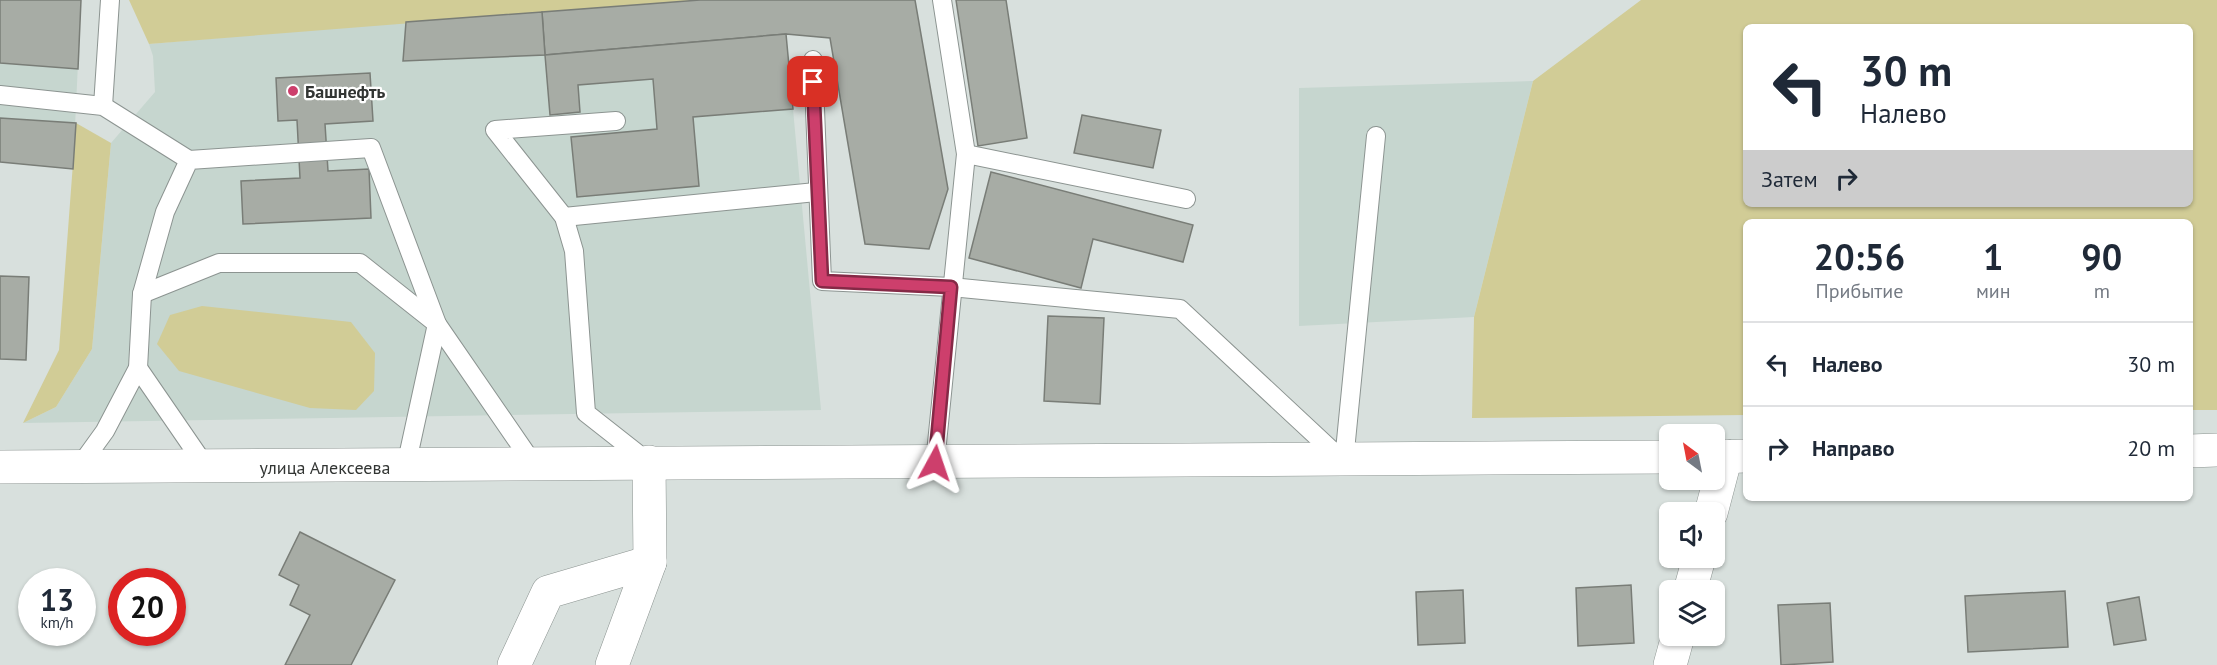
<!DOCTYPE html>
<html lang="ru">
<head>
<meta charset="utf-8">
<style>
	body { margin:0; font-family:"PT Sans",sans-serif; background:#f2f2f3; color:#1f2937; height:100vh; display:flex; flex-direction:column; font-size:22px; white-space:nowrap }
	* { box-sizing:border-box; margin:0 }
	p { font-size:20px; color:#747a83 }
	.icon { flex:none; width:33px; height:33px; fill:none; stroke:currentColor; stroke-width:2; stroke-linecap:round; stroke-linejoin:round }
	.map { position:relative; flex:1; overflow:hidden }
	.details { position:absolute; left:1743px; top:219px; width:450px; height:282px; display:flex; flex-direction:column; background:#fff; border-radius:9px; box-shadow:0 2px 4px #0004 }
	.details>* { flex:none }
	.banner { position:absolute; left:1743px; top:24px; width:450px; height:183px; border-radius:9px; box-shadow:0 2px 4px #0004; background:#fff; color:#1f2937; overflow:hidden }
	.needle { width:39px; rotate:328deg }
	.buttons { position:absolute; left:1659px; top:424px; display:grid; gap:12px }
	.buttons a { display:grid; place-items:center; width:66px; height:66px; border-radius:9px; background:#fff; box-shadow:0 2px 4px #0004; font-size:30px }
	.speed { position:absolute; left:18px; top:568px; display:flex; gap:12px; font-size:30px; font-weight:700; text-align:center }
	.speed>* { display:grid; place-content:center; width:78px; height:78px; border-radius:50%; background:#fff; box-shadow:0 2px 4px #0004; line-height:1 }
	.speed small { font-size:15px; font-weight:400 }
	.speed .limit { border:9px solid #d22; background:#fff; color:#111 }
	.pin { position:absolute; display:grid; place-items:center; width:51px; height:51px; color:#fff; margin:-26px; border-radius:12px; box-shadow:0 3px 9px #0006 }
	.me { position:absolute; width:66px; margin:-33px; rotate:5deg; stroke-linejoin:round; filter:drop-shadow(0 0 4px #0008) }
	.turn { display:flex; align-items:center; gap:21px; height:126px; padding:0 18px; font-size:27px }
	.turn .icon { width:78px; height:78px; stroke-width:2.5 }
	.turn b { display:block; font-size:42px; line-height:51px }
	.then { display:flex; align-items:center; height:57px; padding:0 18px; background:#0003; gap:12px; font-size:22px }
	.eta { display:flex; justify-content:space-evenly; align-items:center; height:102px; text-align:center }
	.eta b { font-size:36px; font-weight:700; line-height:42px }
	ul { padding:0; list-style:none }
	li { display:flex; align-items:center; gap:18px; height:84px; padding:0 18px; border-top:2px solid #e0e1e3 }
	li div { flex:1 }
	li b { display:block; font-size:22px }
	li em { font-style:normal }
	.map>svg:first-child { display:block }
</style>
</head>
<body>
<div class="map">
<svg width="2217" height="665" viewBox="0 0 2217 665">
	<rect width="100%" height="100%" fill="#d8e0dd"/>
	<!-- built -->
	<g fill="#c6d6cf">
		<polygon points="0,0 81,0 73,169 0,162"/>
		<polygon points="406,22 404,61 545,55 786,34 821,410 23,423 56,407 92,349 111,143 155,92 153,56 149,44"/>
		<polygon points="1533,81 1474,317 1299,326 1299,88"/>
	</g>
	<!-- green -->
	<g fill="#d1cc96" fill-rule="evenodd">
		<polygon points="129,0 700,0 149,44"/>
		<path d="M1641,0H2217V410H2190V222H1746V415L1472,418L1474,317L1533,81ZM1746,27H2190V204H1746Z"/>
		<polygon points="76,123 111,143 92,349 56,407 23,423 59,350"/>
		<polygon points="202,306 351,322 375,353 374,391 356,410 310,408 179,371 157,344 170,315"/>
	</g>
	<!-- building -->
	<g fill="#a7aca5" stroke="#797d77" stroke-width="1.5">
		<polygon points="0,0 81,0 78,69 0,63"/>
		<polygon points="700,0 915,0 948,189 929,249 865,244 830,38 786,34 545,55 542,12"/>
		<polygon points="956,0 1006,0 1027,138 978,146"/>
		<polygon points="542,12 545,55 403,61 406,22"/>
		<polygon points="786,34 793,109 693,117 699,186 577,197 571,137 657,129 653,79 578,85 580,112 550,115 545,55"/>
		<polygon points="370,73 373,121 325,124 328,171 369,169 371,218 243,224 241,181 300,178 297,120 278,121 276,78"/>
		<polygon points="1082,115 1161,130 1153,168 1074,153"/>
		<polygon points="0,118 76,123 73,169 0,162"/>
		<polygon points="991,172 1193,225 1183,262 1093,239 1081,288 969,258"/>
		<polygon points="0,276 29,277 26,360 0,359"/>
		<polygon points="1048,316 1104,318 1100,404 1044,401"/>
		<polygon points="300,532 395,580 351,665 285,665 310,615 290,605 299,585 279,575"/>
		<polygon points="1631,585 1634,643 1578,646 1576,588"/>
		<polygon points="1463,590 1465,643 1418,645 1416,592"/>
		<polygon points="2065,591 2068,647 1968,652 1965,596"/>
		<polygon points="2139,597 2146,640 2114,645 2107,603"/>
		<polygon points="1830,603 1833,662 1781,665 1778,605"/>
	</g>
	<g fill="none" stroke-linecap="round" stroke-linejoin="round">
		<defs>
			<g id="lane">
				<polyline points="813,60 822,281 951,287 1180,309 1341,459"/>
				<polyline points="0,95 103,106 189,160"/>
				<polyline points="103,106 110,0"/>
				<polyline points="616,121 495,130 564,217 574,251 586,413 647,461"/>
				<polyline points="966,154 1186,199"/>
				<polyline points="564,217 816,192"/>
				<polyline points="142,294 219,263 360,263 437,324 406,466"/>
				<polyline points="138,368 206,467"/>
				<polyline points="1344,461 1376,136"/>
				<polyline points="935,463 966,154 942,0"/>
				<polyline points="79,467 105,431 138,368 142,294 165,212 189,160 371,148 437,324 534,465"/>
			</g>
			<g id="street">
				<polyline points="1711,513 1726,456"/>
				<polyline points="1690,591 1699,558"/>
				<polyline points="514,665 548,592 650,562"/>
				<polyline points="1670,665 1678,636"/>
			</g>
			<g id="secondary">
				<polyline points="2190,451 2217,450"/>
				<polyline points="1714,457 1746,456"/>
				<polyline points="0,467 1670,457"/>
				<polyline points="612,665 650,562 649,462"/>
			</g>
		</defs>
		<!-- lane casing -->
		<use href="#lane" stroke="#8c9491" stroke-width="20"/>
		<!-- street casing -->
		<use href="#street" stroke="#8c9491" stroke-width="34"/>
		<!-- secondary casing -->
		<use href="#secondary" stroke="#8c9491" stroke-width="34"/>
		<!-- lane -->
		<use href="#lane" stroke="#fff" stroke-width="18"/>
		<!-- street -->
		<use href="#street" stroke="#fff" stroke-width="33"/>
		<!-- secondary -->
		<use href="#secondary" stroke="#fff" stroke-width="33"/>
	</g>
	<g fill="none" stroke-linecap="round" stroke-linejoin="round">
		<defs>
			<polyline id="route" points="813,82 822,281 951,287 935,463"/>
		</defs>
		<!-- route casing -->
		<use href="#route" stroke="#852946" stroke-width="15"/>
		<!-- route -->
		<use href="#route" stroke="#cd3f6c" stroke-width="10"/>
	</g>
	<!-- markers -->
	<circle fill="#cd3f6c" stroke="#fff" stroke-width="2" cx="293" cy="91" r="6"/>
	<g text-anchor="middle" dominant-baseline="central" stroke-width="4.5" stroke-linejoin="round" paint-order="stroke">
		<!-- poi labels -->
		<g font-size="18" font-weight="bold" fill="#323533" stroke="#fff" text-anchor="start">
			<text x="305" y="91">Башнефть</text>
		</g>
		<!-- street labels -->
		<g font-size="18" fill="#323533" stroke="#fff">
			<text x="325" y="467">улица Алексеева</text>
		</g>
	</g>
</svg>
<div class="buttons">
<a><svg class="needle" viewBox="-14 -14 28 28"><path d="M0-13l5 13h-10z" fill="#e53935"/><path d="M0 13l5-13h-10z" fill="#747a83"/></svg></a>
<a><svg class="icon" aria-label="sound" viewBox="0 0 24 24"><path d="M4 9h4l5-4v14l-5-4H4zM17 9q2 3 0 6"/></svg></a>
<a><svg class="icon" aria-label="layers" viewBox="0 0 24 24"><path d="M12 4l9 5-9 5-9-5zM3 14l9 5 9-5"/></svg></a>
</div>
<div class="speed"><div>13<small>km/h</small></div><div class="limit">20</div></div>
<div class="pin" style="left:813px;top:82px;background:#d93025"><svg class="icon" aria-label="arrive" viewBox="0 0 24 24"><path d="M6 21V4h12l-3 4 3 4H6"/></svg></div>
<svg class="me" style="left:935px;top:463px" viewBox="-20 -20 40 40"><path d="M0-17L14 15 0 8-14 15z" fill="#cd3f6c" stroke="#fff" stroke-width="4"/></svg>
<div class="banner">
<div class="turn"><svg class="icon" aria-label="left" viewBox="0 0 24 24"><path d="M17 20v-9H6M10 6l-5 5 5 5"/></svg><div><b>30 m</b>Налево</div></div>
<div class="then">Затем<svg class="icon" aria-label="right" viewBox="0 0 24 24"><path d="M7 20v-9h11M14 6l5 5-5 5"/></svg></div>
</div>
<section class="details">
<div class="eta">
<div><b>20:56</b><p>Прибытие</p></div>
<div><b>1</b><p>мин</p></div>
<div><b>90</b><p>m</p></div>
</div>
<ul>
<li><svg class="icon" aria-label="left" viewBox="0 0 24 24"><path d="M17 20v-9H6M10 6l-5 5 5 5"/></svg><div><b>Налево</b></div><em>30 m</em></li>
<li><svg class="icon" aria-label="right" viewBox="0 0 24 24"><path d="M7 20v-9h11M14 6l5 5-5 5"/></svg><div><b>Направо</b></div><em>20 m</em></li>
</ul>
</section>
</div>
</body>
</html>
